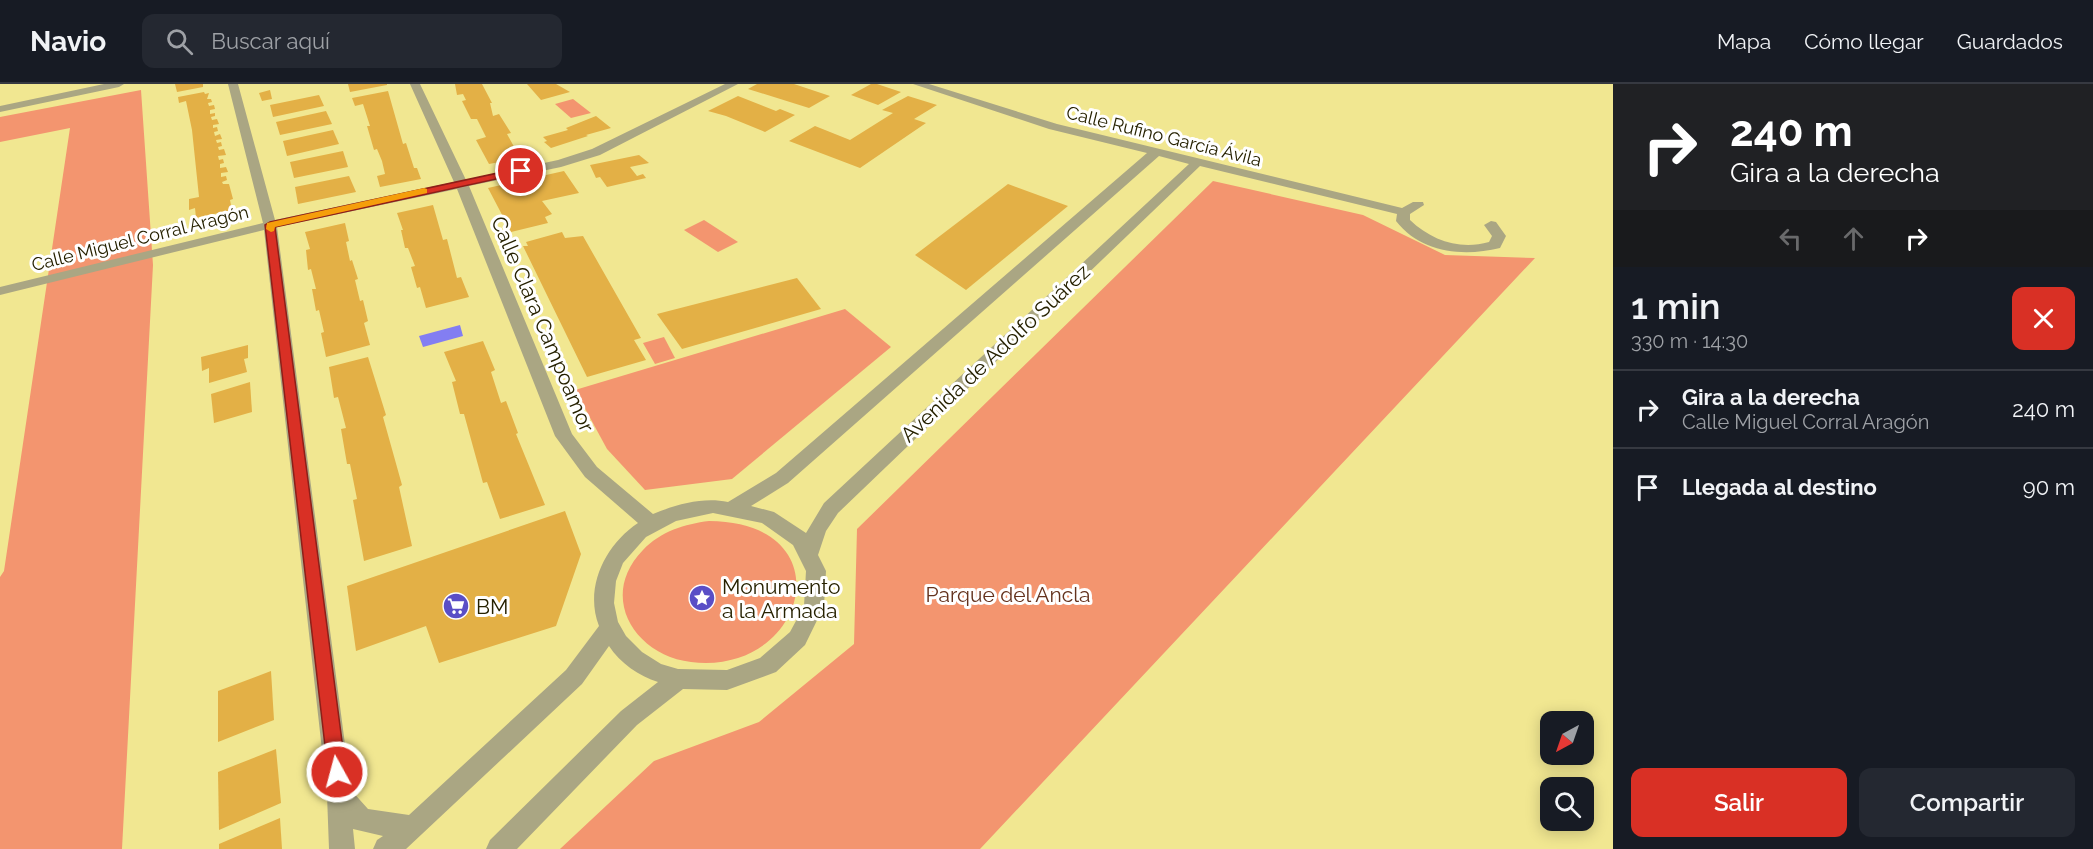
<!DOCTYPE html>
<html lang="es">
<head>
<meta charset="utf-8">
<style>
	body { margin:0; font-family:Raleway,sans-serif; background:#242831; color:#f1f3f6; height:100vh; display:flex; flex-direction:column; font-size:22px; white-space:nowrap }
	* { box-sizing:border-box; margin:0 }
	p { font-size:20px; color:#9ea1a6 }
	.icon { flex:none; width:33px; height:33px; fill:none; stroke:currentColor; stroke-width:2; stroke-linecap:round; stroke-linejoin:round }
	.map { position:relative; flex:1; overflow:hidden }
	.panel { display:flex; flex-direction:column; background:#171b24; width:480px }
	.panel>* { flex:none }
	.banner { background:#202124; color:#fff; overflow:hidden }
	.needle { width:39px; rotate:220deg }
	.fabs { position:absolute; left:1540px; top:627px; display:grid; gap:12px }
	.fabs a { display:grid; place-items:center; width:54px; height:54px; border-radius:12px; background:#171b24; box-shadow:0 3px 15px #0003; font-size:30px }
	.pin { position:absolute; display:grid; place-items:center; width:51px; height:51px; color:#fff; margin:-26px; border:3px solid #fff; border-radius:50%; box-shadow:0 2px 6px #0007 }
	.me { position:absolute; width:66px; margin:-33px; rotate:353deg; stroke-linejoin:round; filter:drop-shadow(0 0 4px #0008) }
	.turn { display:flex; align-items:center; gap:21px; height:126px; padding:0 18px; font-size:27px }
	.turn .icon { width:78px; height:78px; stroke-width:2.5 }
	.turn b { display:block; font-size:42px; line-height:51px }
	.lanes { display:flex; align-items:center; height:57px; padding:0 18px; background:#0003; justify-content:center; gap:30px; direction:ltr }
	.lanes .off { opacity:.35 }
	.round { display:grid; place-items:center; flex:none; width:63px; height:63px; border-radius:12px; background:#242831 }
	.headline { display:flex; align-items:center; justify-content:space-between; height:102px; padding:0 18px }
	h1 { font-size:36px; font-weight:600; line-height:45px }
	.button { display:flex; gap:12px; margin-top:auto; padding:12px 18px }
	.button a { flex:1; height:69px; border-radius:12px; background:#d93025; color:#fff; font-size:24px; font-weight:600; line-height:69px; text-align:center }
	.button a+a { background:#242831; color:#f1f3f6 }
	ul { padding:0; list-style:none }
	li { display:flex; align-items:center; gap:18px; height:78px; padding:0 18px; border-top:2px solid #363941 }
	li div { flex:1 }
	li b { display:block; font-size:22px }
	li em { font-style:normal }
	header { display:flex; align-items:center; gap:36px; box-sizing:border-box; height:84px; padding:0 30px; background:#171b24; border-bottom:2px solid #363941 }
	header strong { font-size:28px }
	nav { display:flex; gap:33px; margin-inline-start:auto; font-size:21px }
	.search { width:420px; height:54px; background:#242831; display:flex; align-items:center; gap:15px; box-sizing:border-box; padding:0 21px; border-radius:12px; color:#9ea1a6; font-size:22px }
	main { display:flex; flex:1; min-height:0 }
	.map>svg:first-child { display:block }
</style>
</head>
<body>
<header>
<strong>Navio</strong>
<div class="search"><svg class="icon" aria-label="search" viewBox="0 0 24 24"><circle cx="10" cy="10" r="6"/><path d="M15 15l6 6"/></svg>Buscar aquí</div>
<nav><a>Mapa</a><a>Cómo llegar</a><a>Guardados</a></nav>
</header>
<main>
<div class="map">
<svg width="1613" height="765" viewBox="0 0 1613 765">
	<rect width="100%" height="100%" fill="#f1e791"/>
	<!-- green -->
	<g fill="#f3956f">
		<polygon points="141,6 153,181 122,765 0,765 0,493 4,487 70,44 0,58 0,33"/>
		<polygon points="573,15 591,29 571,34 555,20"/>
		<polygon points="1213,97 1363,131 1445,171 1535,174 980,765 560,765 654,677 759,638 854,560 857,445"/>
		<polygon points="704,136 738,158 718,168 684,146"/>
		<polygon points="845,225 891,263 732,395 645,406 607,365 575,306"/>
		<polygon points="664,253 675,274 655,280 643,259"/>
		<path d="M709,437C847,438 807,592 691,578C634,571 598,512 643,466C661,447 685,440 709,437Z"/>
	</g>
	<!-- water -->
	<polygon fill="#837ef2" points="460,241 463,252 423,263 419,252"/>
	<!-- building -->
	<g fill="#e3b046">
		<polygon points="175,0 203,0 203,3 177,8"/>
		<polygon points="348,0 387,0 387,1 350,8"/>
		<polygon points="455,0 482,0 492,19 490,19 493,32 499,30 511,49 507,50 518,70 513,71 516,75 489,80 476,56 486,53 477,35 471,35 462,17 466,16 463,10 457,11"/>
		<polygon points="527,0 556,0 570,8 541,16"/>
		<polygon points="757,0 794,0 830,12 809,24 748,5"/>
		<polygon points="871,0 877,0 901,8 878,21 851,11"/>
		<polygon points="270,6 272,15 262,17 259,9"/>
		<polygon points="388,7 403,60 406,59 414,84 417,84 421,95 380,103 377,92 385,90 382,77 377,65 374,66 367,42 370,42 363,20 355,22 352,14"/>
		<polygon points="204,8 205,10 209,9 207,15 211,15 212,18 208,19 209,22 214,21 215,25 210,26 210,30 215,29 215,32 211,33 212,36 217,35 219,40 213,41 213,44 217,43 218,47 214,48 215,52 220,50 222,55 216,56 217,59 221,58 222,62 218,63 219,66 224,65 226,71 218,72 219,76 223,75 224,79 220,80 220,84 226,83 228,88 221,89 221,93 226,92 227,96 222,98 223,100 229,100 233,115 230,116 232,126 196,134 195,124 189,126 189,115 199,113 192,46 186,17 179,19 178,13"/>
		<polygon points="319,11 324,22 273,33 270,21"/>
		<polygon points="738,12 776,27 780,25 795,31 765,48 726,32 708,27"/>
		<polygon points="908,12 937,21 914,35 926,39 860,84 789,57 815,42 850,56 893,29 882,26"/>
		<polygon points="326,27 332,40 280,51 276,38"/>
		<polygon points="596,32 611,44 586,51 588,52 551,64 544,58 547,57 543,53 568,46 566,44"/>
		<polygon points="333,46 339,60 287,72 283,57"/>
		<polygon points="343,67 348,83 294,94 290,78"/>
		<polygon points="639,71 649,79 630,83 637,92 643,90 646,94 607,103 600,93 596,94 590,81"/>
		<polygon points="564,87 579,109 542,117 552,130 545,133 548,139 511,148 488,104"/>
		<polygon points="349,92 356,108 298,120 295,103"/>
		<polygon points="1008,100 1068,122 966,206 915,171"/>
		<polygon points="433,121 443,156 447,155 457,194 461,193 469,213 426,224 420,203 417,204 411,183 415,182 408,164 405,164 401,146 403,146 397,129"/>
		<polygon points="345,139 349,157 346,158 350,177 352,176 358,195 355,196 360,217 363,216 368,237 364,239 370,261 326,273 321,249 324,248 319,226 316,227 312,205 316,205 311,185 308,186 306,166 310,165 305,148"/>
		<polygon points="562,148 565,154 583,152 641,254 634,256 646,276 587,293 523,162 528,162 526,158"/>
		<polygon points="797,194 821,225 682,265 657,230"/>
		<polygon points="483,257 495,286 491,288 501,319 506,317 518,349 516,350 545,421 500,435 487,398 483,399 464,330 460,330 452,298 456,297 444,268"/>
		<polygon points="248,261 248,274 244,275 247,288 209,299 209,284 202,287 201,273"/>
		<polygon points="368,273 386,331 383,333 402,401 399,403 412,462 364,477 353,416 357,415 350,380 347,380 341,345 346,344 338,313 334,314 329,283"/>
		<polygon points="250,298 252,328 214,339 211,310"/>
		<polygon points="565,427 581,470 556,542 439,579 426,542 356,567 347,502"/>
		<polygon points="271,587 274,636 218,658 218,607"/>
		<polygon points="276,665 281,719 219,746 218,688"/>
		<polygon points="280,734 282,765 219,765 219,760"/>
	</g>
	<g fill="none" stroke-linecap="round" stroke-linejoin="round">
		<!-- minor -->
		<g fill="#aaa683" fill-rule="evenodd">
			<polygon points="104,0 124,0 119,3 0,28 0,22"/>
			<path d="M228,0H238L275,136L454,98L410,0H420L466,96L558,76L592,65L725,0H738L600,71L561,83L469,102L572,350L597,383L653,430C678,420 703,413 728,418L776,389L1147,69L1049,45L913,0H929L1057,40L1402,124L1413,118H1423L1424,121L1410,130V136C1432,157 1460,166 1489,158L1492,152L1484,141L1491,137L1496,138L1506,152L1500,164C1463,173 1421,169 1396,137L1397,130L1200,82L838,429L826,447L818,471L826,487L824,522L805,561L776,588L727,606L683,605L637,641L517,765H486L490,756L621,627L658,598C639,592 620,579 609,562L582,600L406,765H373L377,756L383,752L353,745L355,765H329L327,711L264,146L0,211V203L263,139ZM1159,72L1189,80L824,419L806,449L774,428L751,422L788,399ZM457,105L555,352L585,393L638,439C605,461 584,504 599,542L566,586L409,731L368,725L351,706L277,143ZM713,429L762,439L793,461L806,487L804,522L790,548L760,574L727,586L678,585L661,580L642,568L626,552L618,538L614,519L616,497L623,479L646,453L676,437Z"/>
		</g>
	</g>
	<!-- route -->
	<polygon fill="#d93025" stroke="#8d1f18" stroke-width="1.5" points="521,84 524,85 524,89 275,143 346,688 343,695 337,697 330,695 328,688 265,141 270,138"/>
	<!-- slow -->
	<polygon fill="#f59e0b" points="424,104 427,105 427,109 275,143 274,147 271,148 266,145 267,139"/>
	<!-- icons -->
	<defs>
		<symbol id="sight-disc" viewBox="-11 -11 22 22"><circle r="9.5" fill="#5a4ec6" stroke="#fff"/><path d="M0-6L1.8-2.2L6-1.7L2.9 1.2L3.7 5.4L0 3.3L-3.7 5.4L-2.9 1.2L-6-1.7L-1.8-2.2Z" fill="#fff"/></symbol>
		<symbol id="supermarket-disc" viewBox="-11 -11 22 22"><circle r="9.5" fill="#5a4ec6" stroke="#fff"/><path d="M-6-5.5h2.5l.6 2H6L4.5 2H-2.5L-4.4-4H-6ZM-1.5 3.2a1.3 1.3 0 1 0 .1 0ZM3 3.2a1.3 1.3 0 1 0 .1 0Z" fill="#fff"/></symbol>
	</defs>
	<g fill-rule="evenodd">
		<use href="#sight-disc" x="687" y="499" width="30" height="30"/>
		<use href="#supermarket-disc" x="441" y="507" width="30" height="30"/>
	</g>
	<g text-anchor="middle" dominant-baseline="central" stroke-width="6" stroke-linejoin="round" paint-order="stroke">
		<!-- far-street labels -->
		<g font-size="18" fill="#262100" stroke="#fff">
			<text transform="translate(1164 52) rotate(14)">Calle Rufino García Ávila</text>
			<text transform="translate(140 154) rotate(-14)">Calle Miguel Corral Aragón</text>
		</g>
		<!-- street labels -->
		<g font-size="21" fill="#262100" stroke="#fff">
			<text transform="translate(543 240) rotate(67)">Calle Clara Campoamor</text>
			<text transform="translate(995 269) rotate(-43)">Avenida de Adolfo Suárez</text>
		</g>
		<!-- poi labels -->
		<g font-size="21" fill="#262100" stroke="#fff" text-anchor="start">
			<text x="722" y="502">Monumento<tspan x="722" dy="24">a la Armada</tspan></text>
			<text x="476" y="522">BM</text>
		</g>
		<!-- park labels -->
		<g font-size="21" fill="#64321d" stroke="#fff">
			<text x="1008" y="510">Parque del Ancla</text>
		</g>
	</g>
</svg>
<div class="fabs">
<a><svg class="needle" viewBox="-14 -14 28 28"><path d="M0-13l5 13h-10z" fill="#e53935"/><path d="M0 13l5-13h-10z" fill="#9ea1a6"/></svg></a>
<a><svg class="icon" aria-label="search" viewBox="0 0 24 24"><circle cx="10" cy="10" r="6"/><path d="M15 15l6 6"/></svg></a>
</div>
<div class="pin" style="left:521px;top:87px;background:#d93025"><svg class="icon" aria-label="arrive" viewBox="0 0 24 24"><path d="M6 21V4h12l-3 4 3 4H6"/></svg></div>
<svg class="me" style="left:337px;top:688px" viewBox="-20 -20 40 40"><circle r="17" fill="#d93025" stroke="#fff" stroke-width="3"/><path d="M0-11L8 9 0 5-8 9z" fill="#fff"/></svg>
</div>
<section class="panel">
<div class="banner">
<div class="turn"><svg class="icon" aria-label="right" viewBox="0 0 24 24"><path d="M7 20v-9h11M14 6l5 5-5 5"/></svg><div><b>240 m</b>Gira a la derecha</div></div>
<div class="lanes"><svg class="icon off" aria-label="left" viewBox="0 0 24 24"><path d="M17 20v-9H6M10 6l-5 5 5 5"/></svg><svg class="icon off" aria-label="ahead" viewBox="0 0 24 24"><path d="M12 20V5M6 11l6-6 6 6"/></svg><svg class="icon" aria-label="right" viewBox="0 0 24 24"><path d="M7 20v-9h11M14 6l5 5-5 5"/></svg></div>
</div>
<div class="headline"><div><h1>1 min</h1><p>330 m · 14:30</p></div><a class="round" style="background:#d93025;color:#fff"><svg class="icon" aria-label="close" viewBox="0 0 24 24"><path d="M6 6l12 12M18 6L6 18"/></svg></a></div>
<ul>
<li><svg class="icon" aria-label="right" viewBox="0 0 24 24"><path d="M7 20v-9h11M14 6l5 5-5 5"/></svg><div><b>Gira a la derecha</b><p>Calle Miguel Corral Aragón</p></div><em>240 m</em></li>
<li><svg class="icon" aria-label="arrive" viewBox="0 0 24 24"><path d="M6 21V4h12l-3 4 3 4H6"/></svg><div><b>Llegada al destino</b></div><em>90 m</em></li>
</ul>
<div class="button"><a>Salir</a><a>Compartir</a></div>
</section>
</main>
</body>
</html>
